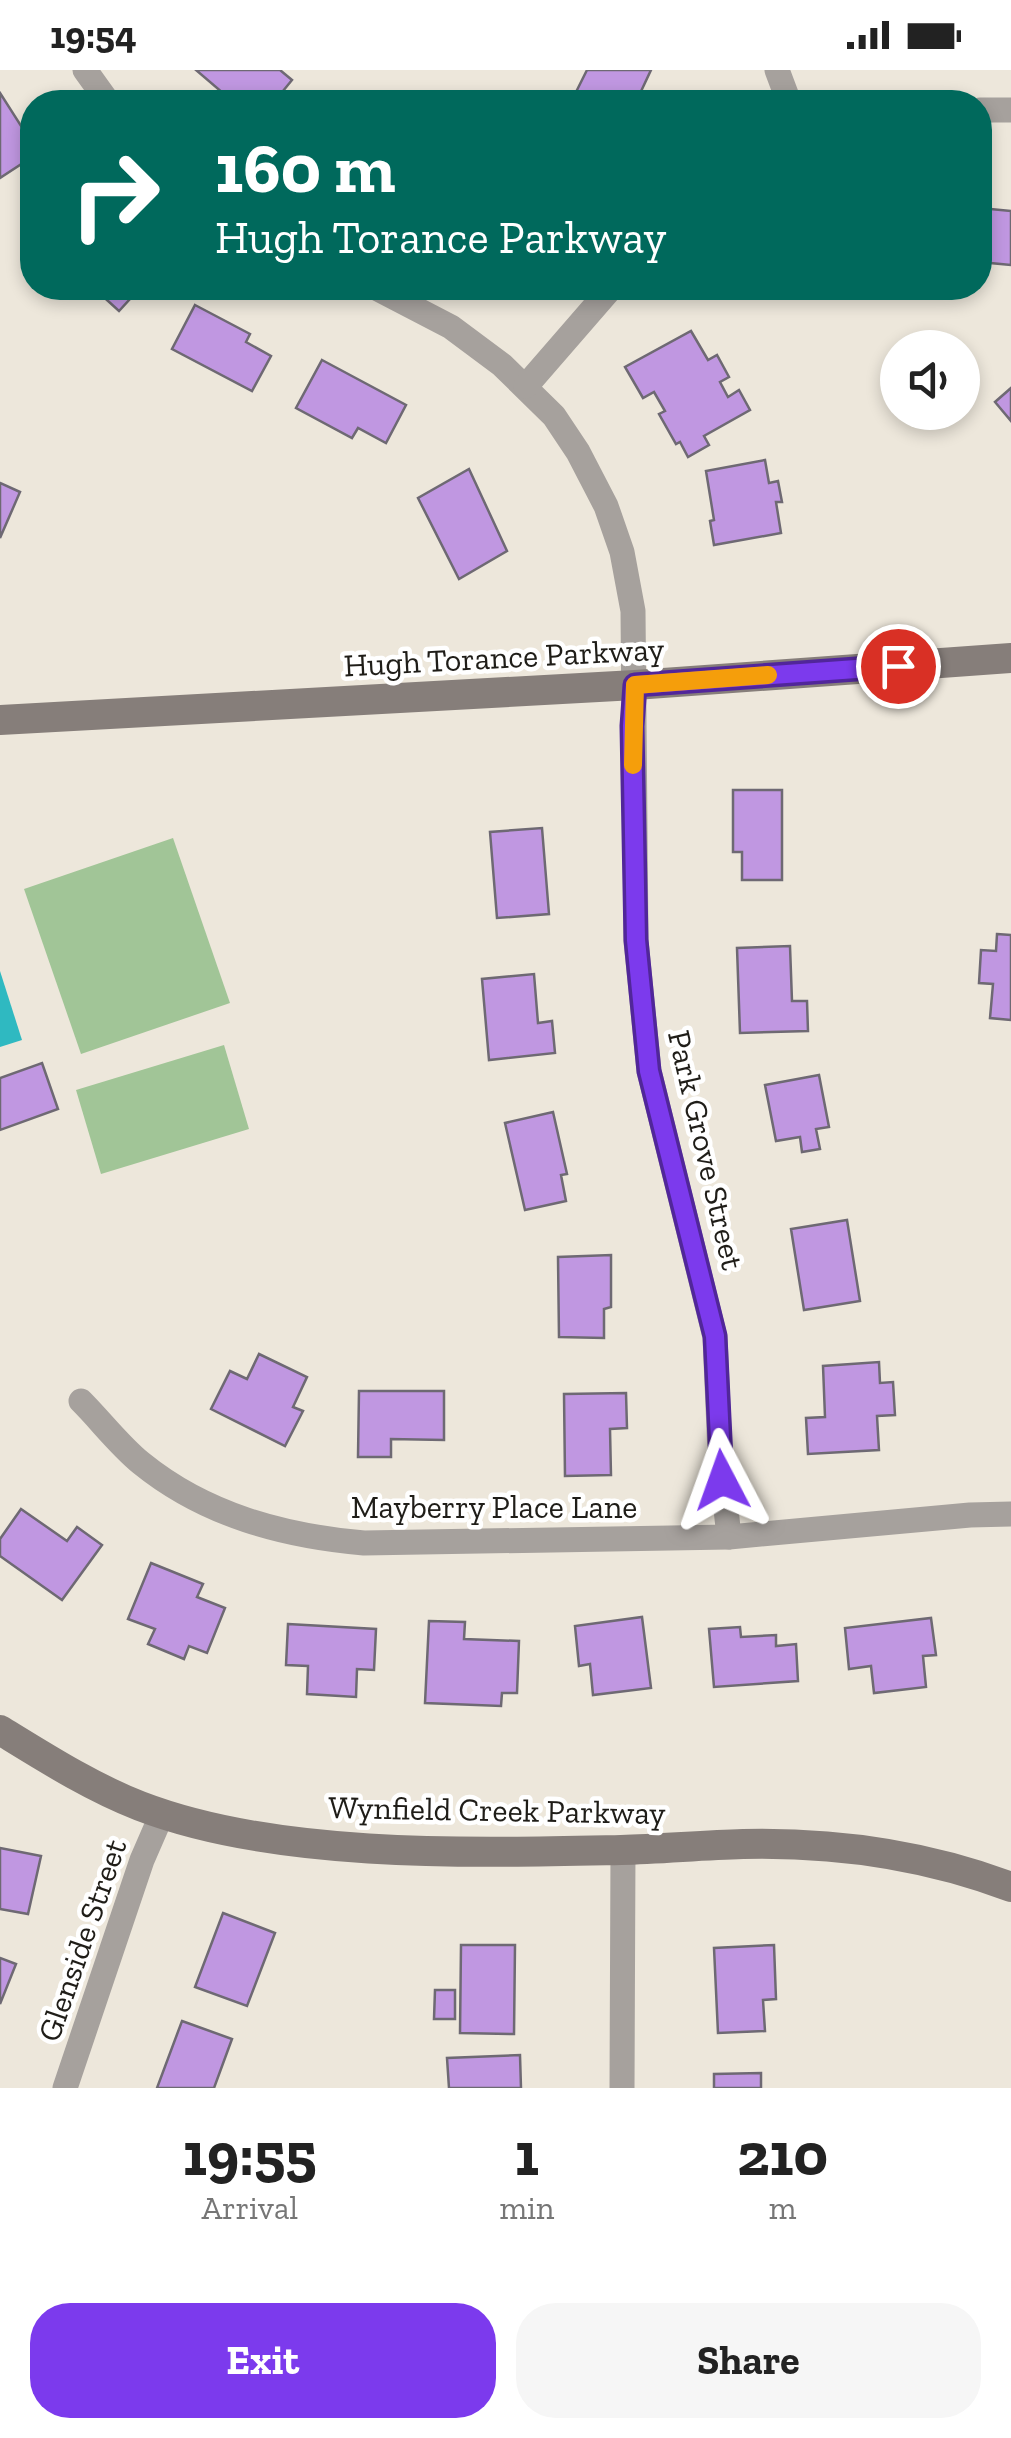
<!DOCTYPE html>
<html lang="en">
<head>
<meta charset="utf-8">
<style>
	body { margin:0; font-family:"Zilla Slab",serif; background:#f6f6f6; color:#222; height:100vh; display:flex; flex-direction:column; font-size:38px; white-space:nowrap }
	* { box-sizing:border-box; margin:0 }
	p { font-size:32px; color:#767676 }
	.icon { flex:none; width:55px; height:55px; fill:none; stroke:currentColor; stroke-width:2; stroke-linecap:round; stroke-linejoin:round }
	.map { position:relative; height:2018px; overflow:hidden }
	.panel { display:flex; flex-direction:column; background:#fff; flex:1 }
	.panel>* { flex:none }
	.top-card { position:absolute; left:20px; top:20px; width:972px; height:210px; border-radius:40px; box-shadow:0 5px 15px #0003; background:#00695c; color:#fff; overflow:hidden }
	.buttons { position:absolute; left:880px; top:260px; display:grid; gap:20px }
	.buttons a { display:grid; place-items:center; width:100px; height:100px; border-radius:50%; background:#fff; box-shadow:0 5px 15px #0003; font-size:50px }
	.pin { position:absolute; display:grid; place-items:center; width:85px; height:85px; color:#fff; margin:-42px; border:5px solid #fff; border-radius:50%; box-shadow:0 2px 10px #0007 }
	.me { position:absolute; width:110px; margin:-55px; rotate:356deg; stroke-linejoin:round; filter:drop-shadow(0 0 8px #0008) }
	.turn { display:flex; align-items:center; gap:35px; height:210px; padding:0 30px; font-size:45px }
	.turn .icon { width:130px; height:130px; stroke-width:2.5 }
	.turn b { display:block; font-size:70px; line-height:85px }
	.eta { display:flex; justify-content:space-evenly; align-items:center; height:170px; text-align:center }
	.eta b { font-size:60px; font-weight:700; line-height:70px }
	.action { display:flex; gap:20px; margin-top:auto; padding:20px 30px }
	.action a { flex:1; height:115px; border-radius:40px; background:#7c3aed; color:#fff; font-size:40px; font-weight:700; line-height:115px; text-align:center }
	.action a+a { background:#f6f6f6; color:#222 }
	.status { display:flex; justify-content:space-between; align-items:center; height:70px; padding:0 50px; background:#fff; direction:ltr }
	.status svg { height:28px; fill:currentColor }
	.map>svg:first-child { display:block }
</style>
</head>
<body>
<div class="status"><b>19:54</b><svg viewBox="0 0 49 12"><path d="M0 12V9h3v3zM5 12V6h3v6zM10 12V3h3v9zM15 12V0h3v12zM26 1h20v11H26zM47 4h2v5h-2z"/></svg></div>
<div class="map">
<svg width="1011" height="2018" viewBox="0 0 1011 2018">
	<rect width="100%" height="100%" fill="#ede7db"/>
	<!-- green -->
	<g fill="#a1c597">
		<polygon points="173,768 230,933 81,984 24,819"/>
		<polygon points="224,975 249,1059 101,1104 76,1020"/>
	</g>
	<!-- water -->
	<polygon fill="#2fb9c1" points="0,901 22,970 0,977"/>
	<!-- building -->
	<g fill="#c097e1" stroke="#6e6973" stroke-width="2.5">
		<polygon points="196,0 280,0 292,10 274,32 227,32 230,29"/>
		<polygon points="587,0 651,0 636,32 588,32 574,26"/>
		<polygon points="0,23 32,73 32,87 0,108"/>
		<polygon points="980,138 1011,141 1011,195 980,192"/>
		<polygon points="76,218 140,218 119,241 96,220 88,228"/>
		<polygon points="816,218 854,218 819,228"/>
		<polygon points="195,235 250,264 246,272 271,286 252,321 172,279"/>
		<polygon points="691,261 708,290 717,285 729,307 720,312 728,327 739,320 750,340 704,366 709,375 688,387 680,372 676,374 659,344 665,341 654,322 643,328 625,297"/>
		<polygon points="322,290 406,335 386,373 358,358 352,368 296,338"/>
		<polygon points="1011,318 1011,351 995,332"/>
		<polygon points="765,390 769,413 778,411 782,432 776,432 781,463 714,475 710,451 714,450 706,401"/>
		<polygon points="469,399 507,481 459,509 418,428"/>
		<polygon points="0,413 20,422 0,468"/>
		<polygon points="733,720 782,720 782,810 742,810 742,782 733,782"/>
		<polygon points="542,758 549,844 497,848 490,762"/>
		<polygon points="997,864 1011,865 1011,950 990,948 993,914 979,913 981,880 996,881"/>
		<polygon points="790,876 792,931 807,931 808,961 740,963 737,878"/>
		<polygon points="534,904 538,953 552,951 555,983 489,990 482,909"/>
		<polygon points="42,993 58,1039 0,1060 0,1008"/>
		<polygon points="819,1005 829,1057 816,1059 820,1079 802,1082 800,1067 776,1071 765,1015"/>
		<polygon points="553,1042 567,1104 561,1105 566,1131 525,1140 505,1053"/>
		<polygon points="847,1150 860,1231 804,1240 791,1159"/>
		<polygon points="611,1185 611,1237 604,1239 604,1268 559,1267 558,1187"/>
		<polygon points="259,1284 307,1307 293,1337 303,1341 285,1376 211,1339 230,1301 247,1309"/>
		<polygon points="879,1292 880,1313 893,1312 895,1345 877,1346 879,1380 808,1384 806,1348 825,1347 823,1296"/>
		<polygon points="359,1321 444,1321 444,1370 391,1369 391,1387 358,1387"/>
		<polygon points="626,1323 627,1358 610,1359 611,1405 565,1406 564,1324"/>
		<polygon points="21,1439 67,1471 77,1457 102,1475 62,1530 0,1486 0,1469"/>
		<polygon points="151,1493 203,1514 197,1527 225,1538 207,1583 189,1576 184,1589 148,1574 155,1559 128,1549"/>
		<polygon points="642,1547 651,1618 593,1625 590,1594 579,1596 575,1556"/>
		<polygon points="931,1548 936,1585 923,1586 926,1617 874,1623 871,1596 849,1599 845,1558"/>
		<polygon points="429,1551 465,1552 464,1569 519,1571 517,1623 502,1623 501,1636 425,1633"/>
		<polygon points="288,1554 376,1559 374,1600 357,1599 356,1627 307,1624 308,1596 286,1595"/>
		<polygon points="740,1557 741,1567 776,1565 776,1576 796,1574 798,1611 714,1617 709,1559"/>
		<polygon points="0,1778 41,1786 28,1844 0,1839"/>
		<polygon points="223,1843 275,1863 247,1936 195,1917"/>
		<polygon points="461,1875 515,1875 514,1964 460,1963"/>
		<polygon points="774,1875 776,1929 763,1930 765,1961 718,1963 714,1878"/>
		<polygon points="0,1888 16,1894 0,1934"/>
		<polygon points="435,1920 455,1920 455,1949 434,1949"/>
		<polygon points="182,1951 232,1969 214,2018 157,2018"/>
		<polygon points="520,1985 521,2018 449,2018 447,1988"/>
		<polygon points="761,2003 761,2018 714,2018 714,2004"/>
	</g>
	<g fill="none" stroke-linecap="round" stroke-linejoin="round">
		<!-- street -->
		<g stroke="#a6a19d" stroke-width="25">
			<polyline points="85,0 108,32"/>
			<polyline points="777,0 789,32"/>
			<polyline points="980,40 1011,40"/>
			<polyline points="376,218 451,257 502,295 554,346 578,382 606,436 622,482 633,541 636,871 649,1001 715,1267 720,1383 729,1467"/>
			<polyline points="526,316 611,218"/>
			<path d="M81,1331C101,1351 119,1375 141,1393C205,1445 283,1466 364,1473L729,1467L970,1445L1011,1444"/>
			<polyline points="65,2018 142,1790 162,1744"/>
			<polyline points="622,2018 623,1780"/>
		</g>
		<!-- secondary -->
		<g stroke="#867e7a" stroke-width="30">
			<polyline points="0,650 635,615 1011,588"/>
			<path d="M0,1660C44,1687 91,1717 140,1736C278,1789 474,1783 621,1780C662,1779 702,1775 743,1774C833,1772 926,1785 1011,1817"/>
		</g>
	</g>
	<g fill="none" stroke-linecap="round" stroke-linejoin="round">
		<defs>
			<polyline id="route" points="722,1410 715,1266 649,1001 636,870 632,656 635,615 898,596"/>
		</defs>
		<!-- route casing -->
		<use href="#route" stroke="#51269a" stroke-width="25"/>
		<!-- route -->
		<use href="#route" stroke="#7c3aed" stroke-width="18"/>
		<!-- slow -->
		<polyline stroke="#f59e0b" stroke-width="18" points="633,695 635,615 768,605"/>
	</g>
	<g text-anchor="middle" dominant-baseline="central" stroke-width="9" stroke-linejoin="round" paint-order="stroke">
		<!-- street labels -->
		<g font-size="32" fill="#1f1d18" stroke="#fff">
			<text transform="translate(504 587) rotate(-3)">Hugh Torance Parkway</text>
			<text transform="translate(706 1080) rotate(77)">Park Grove Street</text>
			<text x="494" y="1437">Mayberry Place Lane</text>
			<text transform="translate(497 1740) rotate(1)">Wynfield Creek Parkway</text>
			<text transform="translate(82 1870) rotate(-71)">Glenside Street</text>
		</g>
	</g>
</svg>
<div class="buttons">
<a><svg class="icon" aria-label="sound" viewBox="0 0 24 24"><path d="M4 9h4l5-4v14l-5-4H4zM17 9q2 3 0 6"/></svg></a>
</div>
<div class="pin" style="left:898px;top:596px;background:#d93025"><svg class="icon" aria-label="arrive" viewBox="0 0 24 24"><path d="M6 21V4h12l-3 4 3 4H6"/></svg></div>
<svg class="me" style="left:722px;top:1410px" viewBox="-20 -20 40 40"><path d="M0-17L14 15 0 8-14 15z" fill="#7c3aed" stroke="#fff" stroke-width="4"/></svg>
<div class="top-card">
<div class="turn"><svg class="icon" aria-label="right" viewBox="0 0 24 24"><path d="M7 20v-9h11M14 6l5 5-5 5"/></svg><div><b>160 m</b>Hugh Torance Parkway</div></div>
</div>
</div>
<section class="panel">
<div class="eta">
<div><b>19:55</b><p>Arrival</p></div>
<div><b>1</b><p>min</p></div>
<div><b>210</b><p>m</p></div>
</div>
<div class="action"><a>Exit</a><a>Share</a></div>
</section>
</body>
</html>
